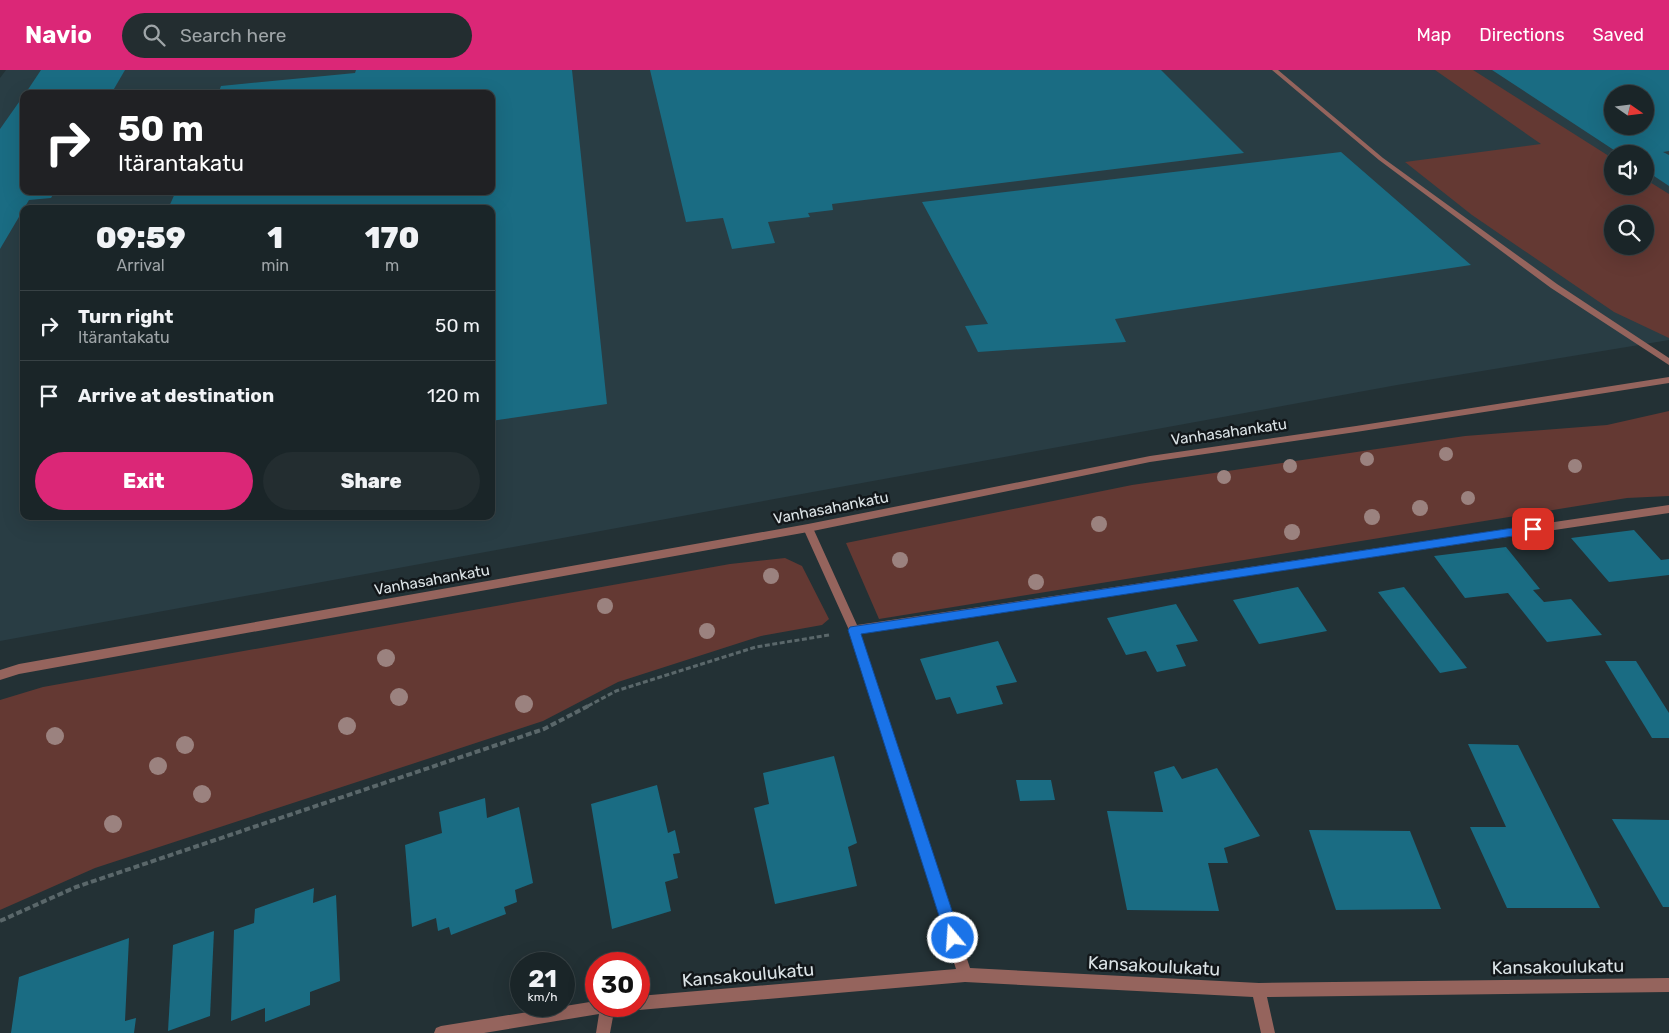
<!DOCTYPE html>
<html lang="en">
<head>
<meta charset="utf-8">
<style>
	body { margin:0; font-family:Rubik,sans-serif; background:#232d30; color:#f1f3f6; height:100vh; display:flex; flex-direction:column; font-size:19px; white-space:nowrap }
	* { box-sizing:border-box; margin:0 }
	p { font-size:16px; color:#9fa5a8 }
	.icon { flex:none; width:28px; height:28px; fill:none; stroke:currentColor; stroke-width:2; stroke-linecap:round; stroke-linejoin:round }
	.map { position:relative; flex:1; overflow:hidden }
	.side { position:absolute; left:20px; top:135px; width:475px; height:315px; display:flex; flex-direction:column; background:#1a2528; border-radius:10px; box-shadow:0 5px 20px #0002,0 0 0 1px #384245 }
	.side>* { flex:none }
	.hud { position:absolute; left:20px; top:20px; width:475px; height:105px; border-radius:10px; box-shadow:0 5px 20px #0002,0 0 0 1px #384245; background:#202124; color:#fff; overflow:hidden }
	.needle { width:32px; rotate:104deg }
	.tools { position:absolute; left:1604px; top:15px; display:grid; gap:10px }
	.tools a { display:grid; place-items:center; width:50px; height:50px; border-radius:50%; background:#1a2528; box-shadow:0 5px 20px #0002,0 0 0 1px #384245; font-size:25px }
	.speed { position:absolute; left:510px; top:882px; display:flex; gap:10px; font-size:25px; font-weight:700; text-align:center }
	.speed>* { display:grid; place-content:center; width:65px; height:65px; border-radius:50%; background:#1a2528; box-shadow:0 5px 20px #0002,0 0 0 1px #384245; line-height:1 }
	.speed small { font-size:12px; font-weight:400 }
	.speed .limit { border:8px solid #d22; background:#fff; color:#111 }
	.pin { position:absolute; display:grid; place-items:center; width:42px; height:42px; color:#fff; margin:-21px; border-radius:10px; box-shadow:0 2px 8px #0006 }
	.me { position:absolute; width:55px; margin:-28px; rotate:342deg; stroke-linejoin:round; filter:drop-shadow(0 0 4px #0008) }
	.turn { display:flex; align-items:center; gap:18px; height:105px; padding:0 15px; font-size:22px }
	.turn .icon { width:65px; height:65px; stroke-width:2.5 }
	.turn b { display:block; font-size:35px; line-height:42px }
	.eta { display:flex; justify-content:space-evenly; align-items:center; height:85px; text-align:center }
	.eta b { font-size:30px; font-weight:800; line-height:35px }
	.action { display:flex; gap:10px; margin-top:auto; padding:10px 15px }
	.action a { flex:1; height:58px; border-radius:30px; background:#db2777; color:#fff; font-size:20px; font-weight:800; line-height:58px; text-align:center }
	.action a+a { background:#232d30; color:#f1f3f6 }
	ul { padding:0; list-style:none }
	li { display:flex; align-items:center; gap:15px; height:70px; padding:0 15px; border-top:1px solid #384245 }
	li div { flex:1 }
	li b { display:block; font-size:19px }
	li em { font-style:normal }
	header { display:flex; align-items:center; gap:30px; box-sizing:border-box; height:70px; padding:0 25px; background:#db2777; color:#fff }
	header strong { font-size:24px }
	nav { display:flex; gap:28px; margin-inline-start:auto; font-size:18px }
	.search { width:350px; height:45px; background:#232d30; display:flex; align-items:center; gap:12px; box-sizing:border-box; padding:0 18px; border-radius:28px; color:#9fa5a8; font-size:19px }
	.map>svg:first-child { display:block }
</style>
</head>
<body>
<header>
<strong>Navio</strong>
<div class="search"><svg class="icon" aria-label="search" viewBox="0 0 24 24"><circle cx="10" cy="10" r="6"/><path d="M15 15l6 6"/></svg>Search here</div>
<nav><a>Map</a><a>Directions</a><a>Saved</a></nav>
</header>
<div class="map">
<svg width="1669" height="963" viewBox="0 0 1669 963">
	<rect width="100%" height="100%" fill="#233135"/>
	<!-- built -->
	<path fill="#293d44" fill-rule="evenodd" d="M6,0H1669V270L1397,315L0,571V8ZM24,24H491V121H24ZM1612,24H1645V56H1612ZM1612,84H1645V116H1612ZM24,139H491V446H24ZM1612,144H1645V176H1612Z"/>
	<!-- green -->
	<g fill="#643933" fill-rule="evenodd">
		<path d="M1435,0H1473L1612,88V116H1645V109L1669,124V268L1614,242L1472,145L1405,92L1541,74ZM1612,144H1645V176H1612Z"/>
		<polygon points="1669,341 1669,426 1627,428 879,549 846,473 1132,415 1465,366 1607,355"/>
		<polygon points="785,488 802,496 829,549 822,555 761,566 618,612 543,651 95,798 0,840 0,630 43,617 730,494"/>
	</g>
	<!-- building -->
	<g fill="#1a6c83" fill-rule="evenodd">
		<polygon points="41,0 125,0 111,24 25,24"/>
		<polygon points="356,0 572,0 607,334 491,351 491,139 168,139 176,121 491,121 491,24 218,24 221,16 355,3"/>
		<polygon points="650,0 1161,0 1244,83 832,134 833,140 808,143 810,147 768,152 775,173 732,179 723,148 686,152"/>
		<path d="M1492,0H1669V81L1663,82L1669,85V116L1645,100V84H1620ZM1612,24H1645V56H1612Z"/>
		<polygon points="24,25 24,121 55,121 51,128 29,130 0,179 0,59"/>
		<polygon points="1341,82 1471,195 1115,249 1126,272 978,282 965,256 988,254 922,132"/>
		<polygon points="1634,460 1661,490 1669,489 1669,505 1609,512 1571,468"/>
		<polygon points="1506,477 1540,519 1533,520 1544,532 1571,529 1602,565 1547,572 1508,523 1465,528 1434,486"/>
		<polygon points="1298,517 1327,561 1259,574 1233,530"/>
		<polygon points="1404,517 1467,598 1440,603 1378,522"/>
		<polygon points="1176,534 1198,571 1176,575 1186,596 1157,602 1146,581 1126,585 1107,548"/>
		<polygon points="998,571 1017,612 996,616 1003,634 957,644 950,627 936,630 920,589"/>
		<polygon points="1605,591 1636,591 1669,643 1669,668 1652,668"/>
		<polygon points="1468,674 1518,675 1600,838 1507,838 1470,757 1506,757"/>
		<polygon points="834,686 857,773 848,777 857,816 775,834 754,738 769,734 763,703"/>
		<polygon points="1174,696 1182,709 1217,698 1260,766 1224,778 1228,793 1208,793 1219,841 1127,840 1107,741 1163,742 1154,702"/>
		<polygon points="1016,710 1051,710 1055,730 1020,731"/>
		<polygon points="657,715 668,763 675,760 680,783 673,784 678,808 665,812 671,841 612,859 591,734"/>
		<polygon points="485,728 487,748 519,737 533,813 515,820 517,832 504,837 506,844 451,865 449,857 438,861 436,848 412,857 405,775 442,763 439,742"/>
		<polygon points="1612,749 1669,750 1669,837 1663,837"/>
		<polygon points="1309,760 1410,761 1441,839 1336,840"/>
		<polygon points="314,818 313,833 336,825 340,911 310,922 310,935 265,952 265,938 231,951 234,860 254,853 255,839"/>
		<polygon points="214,861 210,946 168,961 173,875"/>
		<polygon points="129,868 125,951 136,948 134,963 11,963 19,907"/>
	</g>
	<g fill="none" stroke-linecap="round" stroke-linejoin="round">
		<!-- path-far1 -->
		<polyline stroke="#5a676a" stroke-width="3" stroke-dasharray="5 2.5" stroke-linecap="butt" points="588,636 616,621 756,577 829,565"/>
		<!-- path -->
		<polyline stroke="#5a676a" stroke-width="4" stroke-dasharray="6 3" stroke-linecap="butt" points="0,851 76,817 544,659 590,635"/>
		<!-- service -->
		<polygon fill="#95645d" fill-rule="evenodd" points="1272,0 1278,0 1383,88 1557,214 1669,288 1669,295 1551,218 1379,90"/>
		<!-- minor -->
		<g fill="#95645d" fill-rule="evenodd">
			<polygon points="1669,435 1669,443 860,563 970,898 1259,913 1669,908 1669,922 1267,927 1275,963 1261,963 1253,927 965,912 639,940 634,938 633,936 639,936 639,926 956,899 849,560 803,458 805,455 811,455 813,458 857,555"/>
			<polygon points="596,931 596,936 615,936 610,963 596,963 599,944 484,963 434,963 436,958 441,956"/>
		</g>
		<!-- tertiary -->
		<polygon fill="#95645d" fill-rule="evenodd" points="1669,307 1669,313 1356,362 1150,392 808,462 19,604 0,610 0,600 19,594 808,454 1150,386 1356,356"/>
	</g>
	<!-- trees -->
	<g fill="#9b827f">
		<circle cx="1446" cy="384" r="7"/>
		<circle cx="1367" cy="389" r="7"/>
		<circle cx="1290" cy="396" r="7"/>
		<circle cx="1575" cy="396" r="7"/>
		<circle cx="1224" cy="407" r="7"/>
		<circle cx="1468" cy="428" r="7"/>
		<circle cx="1420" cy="438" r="8"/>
		<circle cx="1372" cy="447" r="8"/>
		<circle cx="1099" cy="454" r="8"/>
		<circle cx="1292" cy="462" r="8"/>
		<circle cx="900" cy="490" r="8"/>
		<circle cx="771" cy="506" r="8"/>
		<circle cx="1036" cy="512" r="8"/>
		<circle cx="605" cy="536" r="8"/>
		<circle cx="707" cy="561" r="8"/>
		<circle cx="386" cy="588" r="9"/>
		<circle cx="399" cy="627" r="9"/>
		<circle cx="524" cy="634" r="9"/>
		<circle cx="347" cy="656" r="9"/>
		<circle cx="55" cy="666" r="9"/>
		<circle cx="185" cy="675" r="9"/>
		<circle cx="158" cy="696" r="9"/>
		<circle cx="202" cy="724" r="9"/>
		<circle cx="113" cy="754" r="9"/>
	</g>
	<!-- route -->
	<polygon fill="#1a73e8" stroke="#114b97" points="1533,455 1539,459 1533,463 861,564 961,868 959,874 953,876 948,874 848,560 850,557"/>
	<g text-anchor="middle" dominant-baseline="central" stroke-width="5" stroke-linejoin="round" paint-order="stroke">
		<!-- street labels -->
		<g font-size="15" fill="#dbe3e6" stroke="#12171a">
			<text transform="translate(1229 362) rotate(-8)">Vanhasahankatu</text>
			<text transform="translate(831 438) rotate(-11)">Vanhasahankatu</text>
			<text transform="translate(432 510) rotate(-10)">Vanhasahankatu</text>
		</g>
		<!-- near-street labels -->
		<g font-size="18" fill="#dbe3e6" stroke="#12171a">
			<text transform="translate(1154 896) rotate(3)">Kansakoulukatu</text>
			<text transform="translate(1558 897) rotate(-1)">Kansakoulukatu</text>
			<text transform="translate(748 905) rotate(-5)">Kansakoulukatu</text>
		</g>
	</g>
</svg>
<div class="tools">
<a><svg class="needle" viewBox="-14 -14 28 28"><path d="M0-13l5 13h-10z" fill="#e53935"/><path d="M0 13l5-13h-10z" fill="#9fa5a8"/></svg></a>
<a><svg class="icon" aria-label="sound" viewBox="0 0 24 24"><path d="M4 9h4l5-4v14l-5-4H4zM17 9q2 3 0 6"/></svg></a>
<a><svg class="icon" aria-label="search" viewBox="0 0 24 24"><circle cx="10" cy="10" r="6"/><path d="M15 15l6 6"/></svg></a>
</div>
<div class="speed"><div>21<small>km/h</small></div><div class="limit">30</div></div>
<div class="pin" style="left:1533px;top:459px;background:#d93025"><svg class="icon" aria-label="arrive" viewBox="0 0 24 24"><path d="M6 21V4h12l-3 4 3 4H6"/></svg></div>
<svg class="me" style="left:953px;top:868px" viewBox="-20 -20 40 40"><circle r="17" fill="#1a73e8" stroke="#fff" stroke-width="3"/><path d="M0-11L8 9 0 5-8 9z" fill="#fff"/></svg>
<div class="hud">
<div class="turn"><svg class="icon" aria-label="right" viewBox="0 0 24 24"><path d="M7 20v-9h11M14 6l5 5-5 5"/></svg><div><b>50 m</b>Itärantakatu</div></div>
</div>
<section class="side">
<div class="eta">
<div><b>09:59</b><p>Arrival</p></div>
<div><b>1</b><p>min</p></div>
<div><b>170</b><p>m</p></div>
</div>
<ul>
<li><svg class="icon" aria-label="right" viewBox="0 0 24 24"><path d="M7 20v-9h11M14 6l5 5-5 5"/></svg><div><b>Turn right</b><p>Itärantakatu</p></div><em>50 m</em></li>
<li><svg class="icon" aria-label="arrive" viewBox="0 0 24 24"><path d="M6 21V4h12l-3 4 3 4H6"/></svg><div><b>Arrive at destination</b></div><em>120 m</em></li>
</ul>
<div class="action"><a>Exit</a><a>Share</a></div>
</section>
</div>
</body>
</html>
